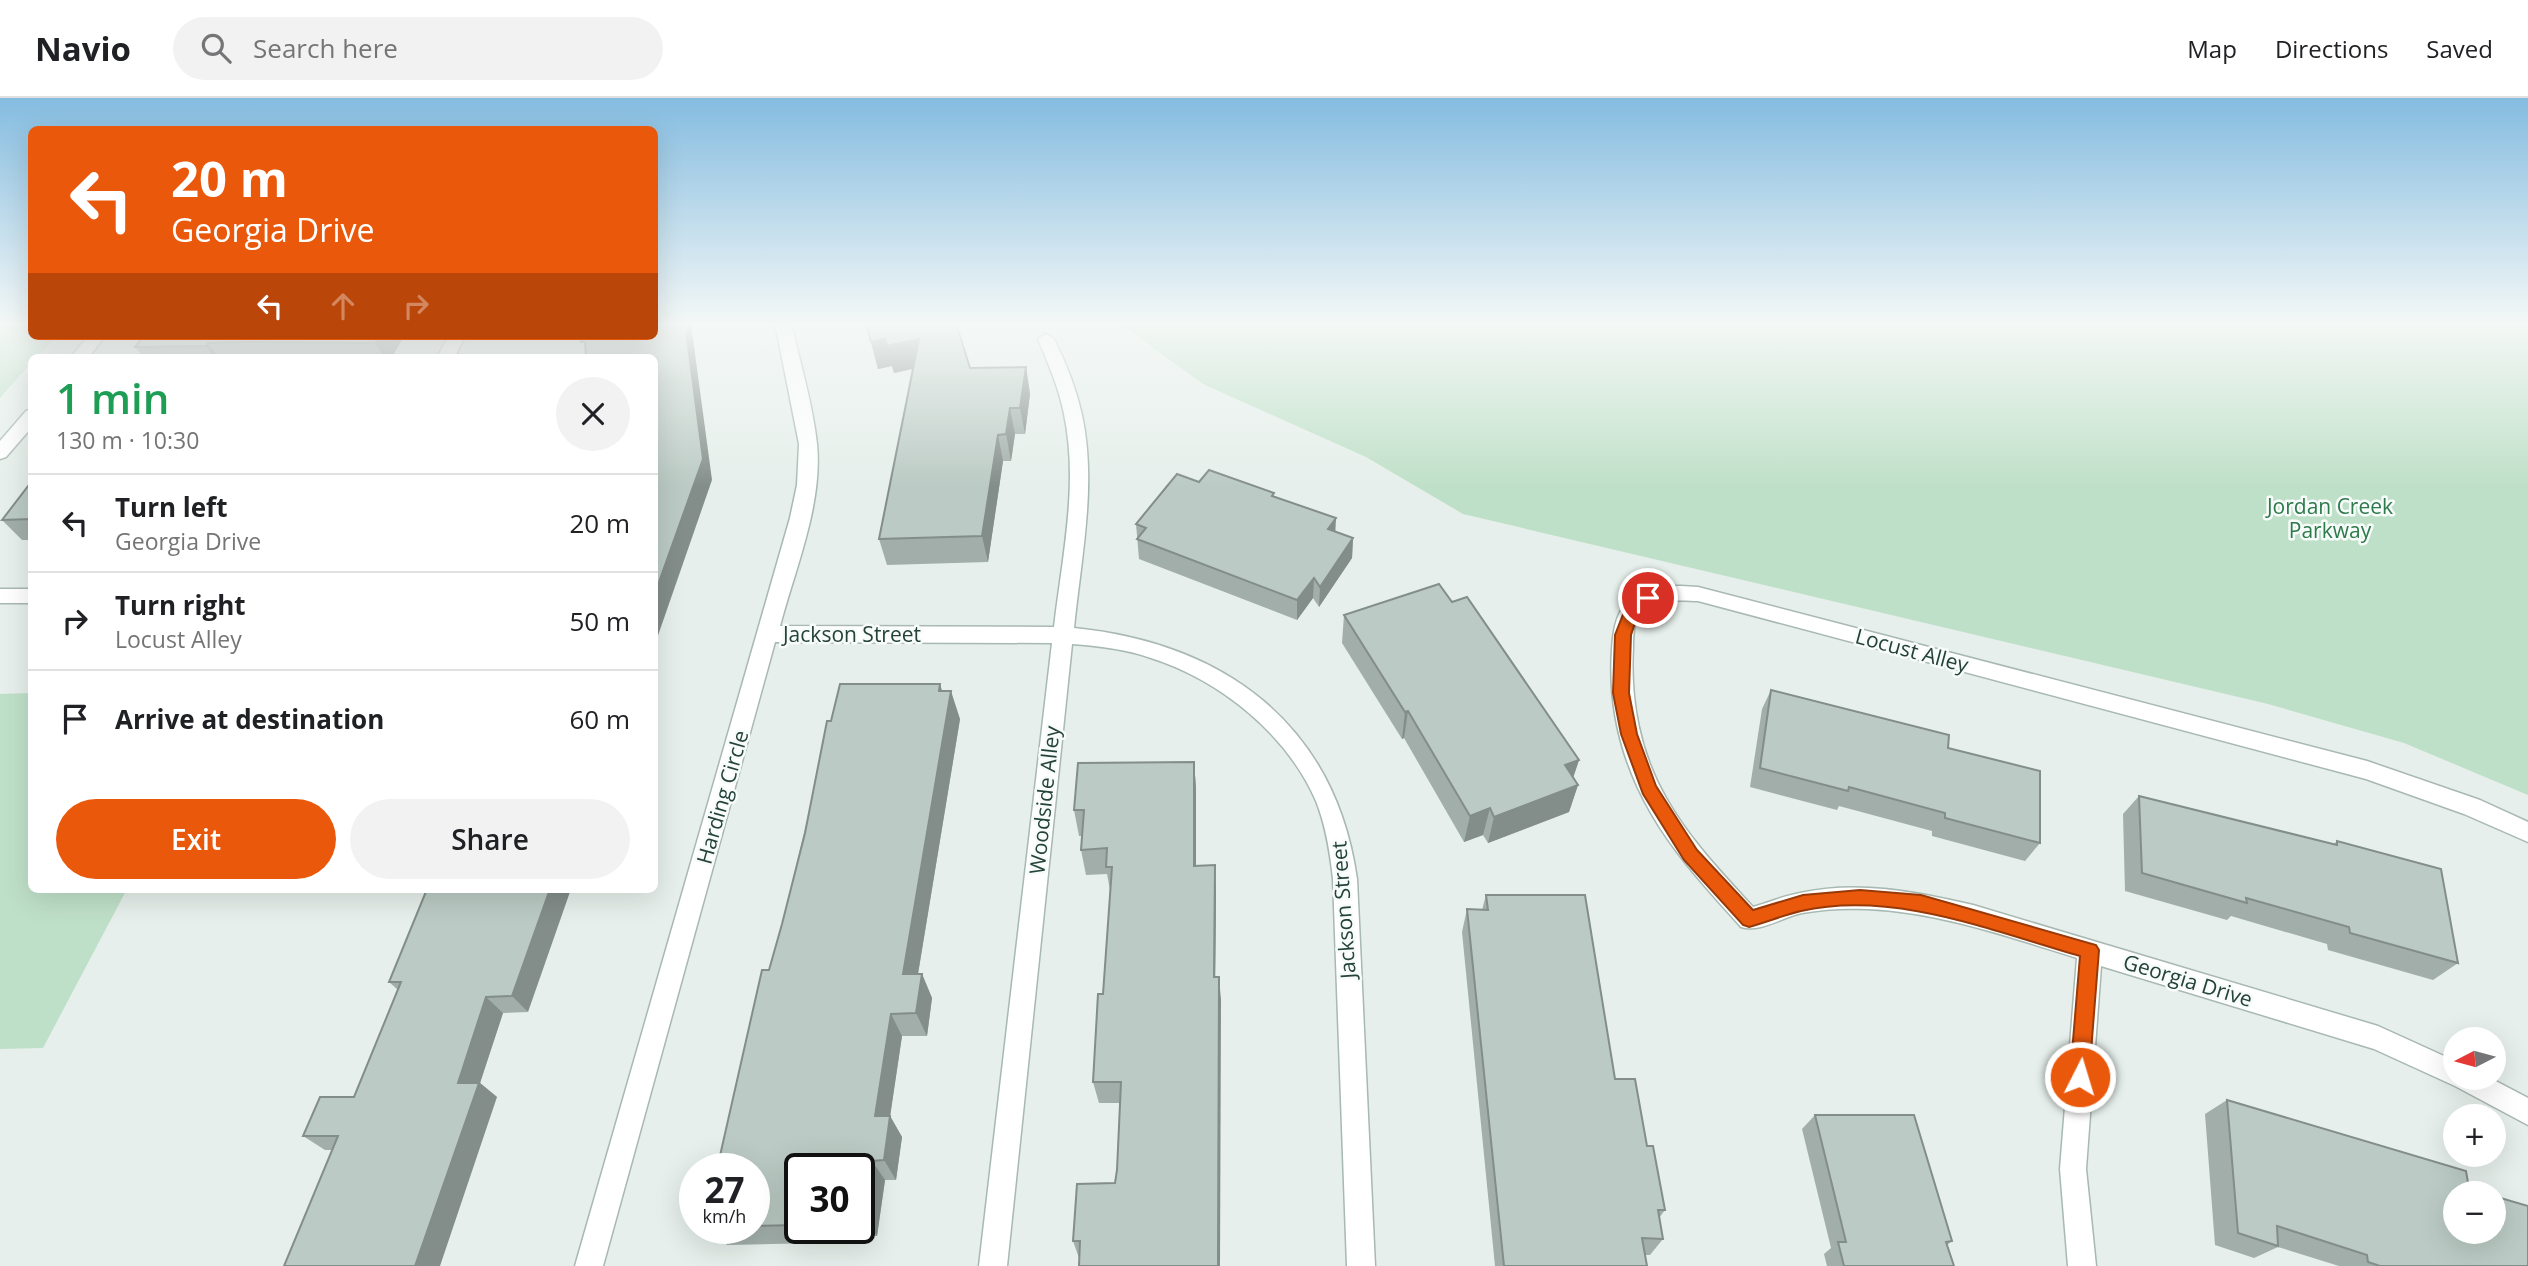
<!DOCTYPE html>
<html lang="en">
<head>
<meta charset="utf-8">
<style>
	body { margin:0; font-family:"Open Sans",sans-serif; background:#f2f2f2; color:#202124; height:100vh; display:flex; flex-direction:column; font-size:26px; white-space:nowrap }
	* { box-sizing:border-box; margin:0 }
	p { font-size:23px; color:#757577 }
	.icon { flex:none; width:38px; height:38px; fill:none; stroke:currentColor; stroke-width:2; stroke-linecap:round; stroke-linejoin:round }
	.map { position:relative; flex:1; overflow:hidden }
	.drawer { position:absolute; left:28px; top:256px; width:630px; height:539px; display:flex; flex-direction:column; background:#fff; border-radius:10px; box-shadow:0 7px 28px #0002 }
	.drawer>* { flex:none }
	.top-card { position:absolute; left:28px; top:28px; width:630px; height:214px; border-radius:10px; box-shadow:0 7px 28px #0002; background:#ea580c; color:#fff; overflow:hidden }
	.needle { width:46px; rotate:264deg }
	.buttons { position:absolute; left:2443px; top:929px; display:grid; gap:14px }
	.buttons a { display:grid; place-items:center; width:63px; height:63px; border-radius:50%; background:#fff; box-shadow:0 7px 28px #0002; font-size:35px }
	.speed { position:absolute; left:679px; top:1055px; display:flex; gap:14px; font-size:35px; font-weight:700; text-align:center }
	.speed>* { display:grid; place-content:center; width:91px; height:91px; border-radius:50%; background:#fff; box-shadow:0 7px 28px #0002; line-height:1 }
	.speed small { font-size:18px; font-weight:400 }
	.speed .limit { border:4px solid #111; border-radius:10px; background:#fff; color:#111 }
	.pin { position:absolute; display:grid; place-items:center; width:60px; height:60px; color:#fff; margin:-30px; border:4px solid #fff; border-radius:50%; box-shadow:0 2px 7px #0007 }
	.me { position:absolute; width:77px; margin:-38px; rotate:5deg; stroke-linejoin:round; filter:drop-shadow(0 0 5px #0008) }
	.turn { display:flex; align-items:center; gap:24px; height:147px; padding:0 28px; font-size:32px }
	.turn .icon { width:91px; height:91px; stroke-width:2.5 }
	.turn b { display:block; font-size:49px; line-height:60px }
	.lanes { display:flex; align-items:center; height:66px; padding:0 28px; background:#0003; justify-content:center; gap:35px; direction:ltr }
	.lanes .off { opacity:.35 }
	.round { display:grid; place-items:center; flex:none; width:74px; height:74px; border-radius:37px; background:#f2f2f2 }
	.summary { display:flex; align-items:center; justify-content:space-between; height:119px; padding:0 28px }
	h1 { font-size:42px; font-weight:600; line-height:52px; color:#1e9e55 }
	.button { display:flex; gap:14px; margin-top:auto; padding:14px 28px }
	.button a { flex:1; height:80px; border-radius:42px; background:#ea580c; color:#fff; font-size:28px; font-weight:600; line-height:80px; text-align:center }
	.button a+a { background:#f2f2f2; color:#202124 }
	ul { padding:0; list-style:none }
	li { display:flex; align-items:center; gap:21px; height:98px; padding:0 28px; border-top:2px solid #e0e0e0 }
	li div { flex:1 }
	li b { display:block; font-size:26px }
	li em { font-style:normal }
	header { display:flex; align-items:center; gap:42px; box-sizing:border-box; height:98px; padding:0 35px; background:#fff; border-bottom:2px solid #e0e0e0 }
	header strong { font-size:33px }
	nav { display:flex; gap:38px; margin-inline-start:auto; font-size:24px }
	.search { width:490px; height:63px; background:#f2f2f2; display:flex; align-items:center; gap:18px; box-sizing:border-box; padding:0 24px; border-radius:38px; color:#757577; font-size:26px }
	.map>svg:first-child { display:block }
</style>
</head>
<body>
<header>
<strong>Navio</strong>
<div class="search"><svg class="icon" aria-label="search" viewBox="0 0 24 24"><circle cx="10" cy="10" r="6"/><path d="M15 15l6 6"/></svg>Search here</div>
<nav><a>Map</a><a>Directions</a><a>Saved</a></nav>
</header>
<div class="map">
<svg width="2528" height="1168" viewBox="0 0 2528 1168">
	<rect width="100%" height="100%" fill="#e6efeb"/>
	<!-- green -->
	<g fill="#bfe0c8">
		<polygon points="0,225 31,225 32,238 57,238 37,259 32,259 31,265 0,300"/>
		<polygon points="1119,225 2528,225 2528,697 2404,645 2268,606 1463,416 1366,359 1203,286"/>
		<polygon points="31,595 32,791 127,791 43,950 0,951 0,596"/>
	</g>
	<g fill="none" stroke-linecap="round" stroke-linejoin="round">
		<defs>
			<g id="minor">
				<path d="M775,225H791C800,264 813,307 817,346C823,406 795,471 780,528L1054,529C1062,460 1079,386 1064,316C1059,290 1048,265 1038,241L1046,236L1054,241C1066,265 1076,290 1082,317C1097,386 1081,460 1074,530C1224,545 1335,626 1357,781L1375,1168H1347L1333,781C1330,754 1326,728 1316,703C1287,636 1220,582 1151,560C1126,551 1099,548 1072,546L1007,1168H979L1052,545L775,544L603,1168H575L790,420L797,387L799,346Z"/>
				<polygon points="88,238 105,238 89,259 71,259"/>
				<polygon points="449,238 465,238 455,259 437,259"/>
				<polygon points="32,311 32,329 6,359 0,361 0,343 26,313"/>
				<path d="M1681,488L1698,489L2367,663L2480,702L2528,724V744L2464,716L2366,681L1698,503C1679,502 1650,500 1638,519C1633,527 1633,541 1633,550C1630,602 1640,655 1666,700C1689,741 1722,775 1753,809C1769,804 1784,798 1800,795C1858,782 1917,794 1973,807L2378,928L2455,963V980H2490L2528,1000V1027L2455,988L2374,951L2101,868L2086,1071L2096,1168H2068L2060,1071L2077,860C2009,839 1939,814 1867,811C1846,810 1824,811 1802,815C1783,819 1759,835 1741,829C1709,793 1675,757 1651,715C1622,665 1608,609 1612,551C1613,536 1615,517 1626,506C1639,492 1662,488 1681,488Z"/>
				<rect x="0" y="491" width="32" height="14"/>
			</g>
		</defs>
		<!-- minor casing -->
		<use href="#minor" stroke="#a8b8b2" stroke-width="3"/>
		<!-- minor -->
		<use href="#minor" fill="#fff" fill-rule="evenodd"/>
	</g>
	<!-- wall -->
	<g fill="#a1aea9" fill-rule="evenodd">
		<polygon points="866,225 970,270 1026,269 1030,296 1025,336 1015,336 1011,363 1003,363 988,464 887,467 879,441 913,271 894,275 892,268 878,271"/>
		<polygon points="144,238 404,238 392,259 144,259 135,249"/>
		<polygon points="32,383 32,442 22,442 2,422"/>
		<polygon points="1199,384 1274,398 1335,434 1353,440 1352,460 1319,509 1313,500 1297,522 1139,461 1136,426"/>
		<polygon points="1344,517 1579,662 1573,680 1578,687 1569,714 1488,745 1483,737 1464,744 1404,640 1402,641 1342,545"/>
		<polygon points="1771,592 1948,650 2040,745 2025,763 1932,738 1932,733 1839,708 1837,712 1750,689 1762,611"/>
		<path d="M943,593L960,621L918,876H922L932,900L927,938H902L890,1018L902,1039L896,1082H885L877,1138H857L856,1144L727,1147L710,1130H754V1071L769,872L782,826L831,623ZM800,1071H859V1130H800Z"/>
		<polygon points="1194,664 1196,690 1196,768 1216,793 1215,879 1221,902 1079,1160 1073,1143 1115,1085 1117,1072 1120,1005 1099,1005 1093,984 1103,896 1110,792 1107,776 1086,777 1081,752 1082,738 1079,738 1074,712"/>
		<polygon points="2139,698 2334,746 2337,743 2458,865 2433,882 2328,852 2327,846 2231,818 2227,822 2125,793 2123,716"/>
		<polygon points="427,791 528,914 503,915 480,985 497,999 332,1052 325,1052 303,1038 354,999 398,892 389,884"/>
		<polygon points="1486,797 1615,981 1647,1048 1665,1112 1659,1120 1663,1141 1650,1157 1645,1157 1647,1168 1495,1168 1462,834 1467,811 1482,812"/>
		<polygon points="2227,1002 2469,1090 2528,1168 2339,1168 2278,1149 2254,1160 2215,1147 2205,1016"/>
		<polygon points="1815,1017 1952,1143 1947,1147 1954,1168 1827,1168 1824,1156 1831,1150 1802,1031"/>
	</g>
	<!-- shaded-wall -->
	<g fill="#838d89">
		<polygon points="685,225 691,226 712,382 654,549 654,498"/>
		<polygon points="379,238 404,238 392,259 384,259 375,245"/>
		<polygon points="885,241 919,241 925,268 894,275 892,268 878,271 871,244"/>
		<polygon points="208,245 218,259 214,259 206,248"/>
		<polygon points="1026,269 1030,296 1025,336 1020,310"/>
		<polygon points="1010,310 1015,336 1011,363 1006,336"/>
		<polygon points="998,337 1003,363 988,464 982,438"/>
		<polygon points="1336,420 1335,441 1328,431"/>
		<polygon points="1353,440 1352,460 1319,509 1320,489"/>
		<polygon points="1314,480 1313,500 1297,522 1297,502"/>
		<polygon points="940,586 948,612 951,593 960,621 914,900 903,876"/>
		<polygon points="1408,613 1404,640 1402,641 1405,614"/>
		<polygon points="1579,662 1570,689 1565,667"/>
		<polygon points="1194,664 1196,690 1196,793 1194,768"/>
		<polygon points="1578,687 1569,714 1488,745 1494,719"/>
		<polygon points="1490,710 1483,737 1464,744 1470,718"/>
		<polygon points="1215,767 1216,793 1215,902 1214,879"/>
		<polygon points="550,791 571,791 528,914 512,898"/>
		<polygon points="922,876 932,900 927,938 916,915"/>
		<polygon points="1219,879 1221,902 1220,1168 1218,1168"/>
		<polygon points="486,899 503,915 480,985 497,999 440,1168 415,1168 458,985"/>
		<polygon points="891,916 902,938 887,1039 875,1018"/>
		<polygon points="890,1018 902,1039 896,1082 884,1062"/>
		<polygon points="872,1063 885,1082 877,1138 864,1120"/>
		<polygon points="846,1130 851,1130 857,1138 856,1144"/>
	</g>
	<!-- building -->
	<g fill="#bbcac4" stroke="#838d89" stroke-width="2">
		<polygon points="654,225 685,225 703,361 654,498 654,259 586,259 585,244 581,244 581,238 654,238"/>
		<polygon points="866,225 956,225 970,270 1026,269 1020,310 1010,310 1006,336 998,337 982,438 879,441 919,241 887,248 885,241 871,244"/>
		<polygon points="144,238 379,238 375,245 243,244 208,245 206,248 135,249"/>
		<polygon points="1209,372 1274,395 1272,398 1336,420 1328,431 1353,440 1320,489 1314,480 1297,502 1137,441 1146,430 1136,426 1177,376 1199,384"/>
		<polygon points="32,383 32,421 2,422"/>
		<polygon points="1439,486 1452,504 1467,499 1579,662 1565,667 1578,687 1494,719 1490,710 1470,718 1408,613 1405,614 1344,517"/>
		<polygon points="840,586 940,586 939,593 951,593 903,876 922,876 916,915 891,916 875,1018 890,1018 884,1062 872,1063 864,1120 859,1120 859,1071 800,1071 800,1127 754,1128 754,1071 717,1071 762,872 769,872 782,826 805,735 827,623 831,623"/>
		<polygon points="1771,592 1949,637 1948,650 2040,673 2040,745 1945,720 1945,715 1849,689 1848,693 1760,670"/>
		<polygon points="1194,664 1194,768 1215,767 1214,879 1219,879 1218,1168 1079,1168 1080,1143 1073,1143 1077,1086 1115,1085 1117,1072 1121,984 1093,984 1098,896 1103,896 1112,769 1106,769 1107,750 1081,752 1084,712 1074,712 1078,665"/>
		<polygon points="2139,698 2337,747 2337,743 2441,771 2458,865 2350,835 2349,829 2246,800 2247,805 2142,775"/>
		<polygon points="427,791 550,791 512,898 486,899 458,985 479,985 415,1168 284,1168 338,1038 303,1038 320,999 354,999 401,884 389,884"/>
		<polygon points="1486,797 1585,797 1615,981 1635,981 1647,1048 1653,1048 1665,1112 1658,1112 1663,1141 1642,1140 1647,1168 1504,1168 1467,811 1488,812"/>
		<polygon points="2227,1002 2466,1073 2469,1090 2486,1096 2455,1096 2455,1134 2494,1134 2494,1098 2528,1108 2528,1168 2380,1168 2368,1164 2367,1157 2277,1128 2278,1148 2238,1135"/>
		<polygon points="1815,1017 1914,1017 1952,1143 1946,1144 1954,1168 1844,1168 1838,1144 1846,1144"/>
	</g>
	<!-- sky -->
	<linearGradient id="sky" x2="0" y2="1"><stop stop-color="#84bce0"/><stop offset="0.58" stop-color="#f4f8f6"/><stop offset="1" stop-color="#f4f8f6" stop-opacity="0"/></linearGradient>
	<rect width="2528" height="389" fill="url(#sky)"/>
	<!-- route -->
	<path fill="#ea580c" stroke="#983908" stroke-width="2" d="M1648,494L1655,500L1638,516L1631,537L1629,595L1637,636L1656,688L1697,752L1753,812L1803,797L1860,792L1921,797L2096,847L2099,852L2089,979L2086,986L2080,989L2073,986L2070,979L2080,858C1992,833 1894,792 1801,813C1784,817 1767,824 1749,829L1743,827L1684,762L1643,696L1621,636L1613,595L1615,537L1626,509Z"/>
	<g text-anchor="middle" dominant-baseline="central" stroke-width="5" stroke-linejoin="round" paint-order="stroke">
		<!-- park labels -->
		<g font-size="21" fill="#2d7a4b" stroke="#f7fbf9">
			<text x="2330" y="408">Jordan Creek<tspan x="2330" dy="24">Parkway</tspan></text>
		</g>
		<!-- street labels -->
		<g font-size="21" fill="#24423a" stroke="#f7fbf9">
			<text x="852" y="536">Jackson Street</text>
			<text transform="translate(1912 552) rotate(15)">Locust Alley</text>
			<text transform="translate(722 699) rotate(-74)">Harding Circle</text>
			<text transform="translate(1044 702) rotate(-84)">Woodside Alley</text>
			<text transform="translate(1343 812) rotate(-94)">Jackson Street</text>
			<text transform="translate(2188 882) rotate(17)">Georgia Drive</text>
		</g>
	</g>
</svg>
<div class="buttons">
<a><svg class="needle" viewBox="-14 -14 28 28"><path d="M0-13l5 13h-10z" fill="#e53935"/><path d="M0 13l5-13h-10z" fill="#757577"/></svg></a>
<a>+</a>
<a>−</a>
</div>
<div class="speed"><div>27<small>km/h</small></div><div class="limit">30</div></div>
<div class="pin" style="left:1648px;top:500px;background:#d93025"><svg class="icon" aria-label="arrive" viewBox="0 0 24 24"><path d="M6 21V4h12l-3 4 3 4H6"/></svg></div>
<svg class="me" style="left:2080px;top:979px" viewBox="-20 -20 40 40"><circle r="17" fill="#ea580c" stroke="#fff" stroke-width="3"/><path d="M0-11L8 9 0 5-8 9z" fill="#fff"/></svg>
<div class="top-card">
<div class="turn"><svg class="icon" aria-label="left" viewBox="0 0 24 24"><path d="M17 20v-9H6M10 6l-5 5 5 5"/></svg><div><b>20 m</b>Georgia Drive</div></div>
<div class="lanes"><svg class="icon" aria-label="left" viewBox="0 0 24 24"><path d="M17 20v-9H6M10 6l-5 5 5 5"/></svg><svg class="icon off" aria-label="ahead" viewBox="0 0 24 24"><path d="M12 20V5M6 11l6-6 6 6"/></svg><svg class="icon off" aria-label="right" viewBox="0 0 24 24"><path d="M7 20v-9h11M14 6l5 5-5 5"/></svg></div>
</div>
<section class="drawer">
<div class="summary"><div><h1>1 min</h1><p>130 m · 10:30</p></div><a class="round"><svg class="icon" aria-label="close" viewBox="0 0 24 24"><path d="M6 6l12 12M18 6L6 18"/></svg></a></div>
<ul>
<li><svg class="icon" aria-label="left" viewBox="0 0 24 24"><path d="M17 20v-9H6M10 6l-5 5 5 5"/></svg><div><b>Turn left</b><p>Georgia Drive</p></div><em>20 m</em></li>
<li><svg class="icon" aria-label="right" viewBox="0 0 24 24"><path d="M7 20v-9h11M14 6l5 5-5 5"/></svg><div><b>Turn right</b><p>Locust Alley</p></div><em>50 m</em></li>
<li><svg class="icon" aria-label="arrive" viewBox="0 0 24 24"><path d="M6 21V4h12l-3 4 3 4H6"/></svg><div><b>Arrive at destination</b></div><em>60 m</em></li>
</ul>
<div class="button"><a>Exit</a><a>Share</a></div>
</section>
</div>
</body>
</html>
